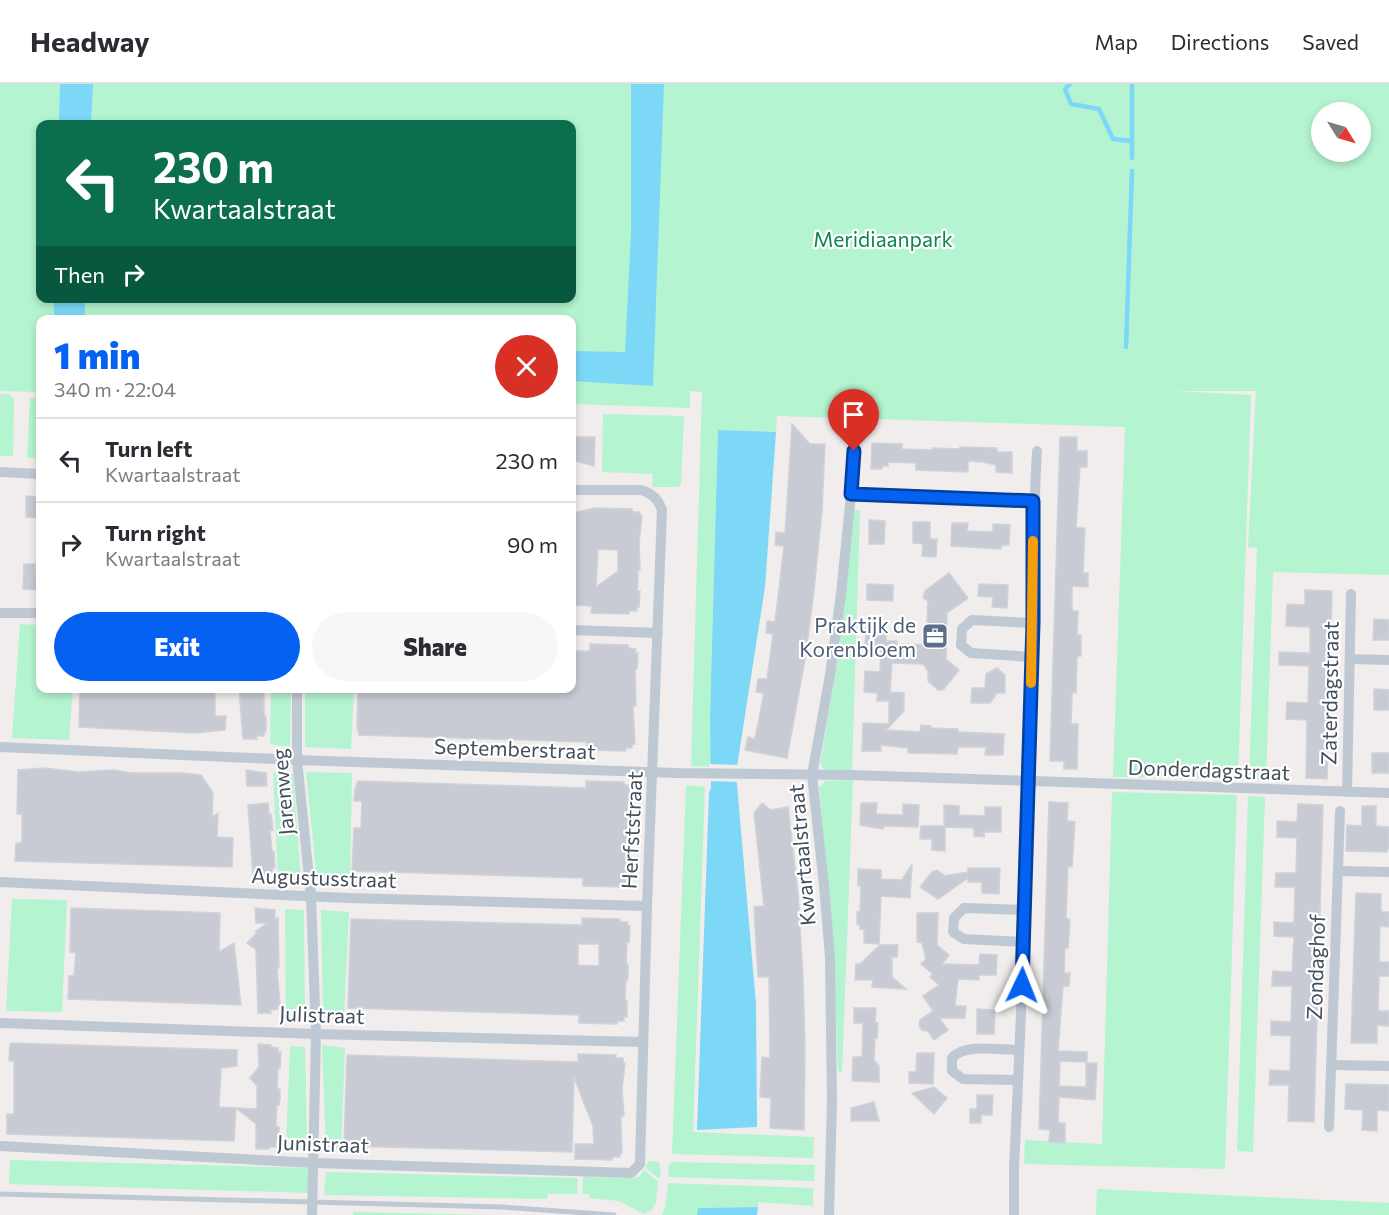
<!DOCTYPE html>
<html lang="en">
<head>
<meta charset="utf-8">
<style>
	body { margin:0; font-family:Commissioner,sans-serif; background:#f7f7f7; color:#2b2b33; height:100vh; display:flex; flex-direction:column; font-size:22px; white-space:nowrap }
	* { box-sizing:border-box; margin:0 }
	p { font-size:20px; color:#7c7c81 }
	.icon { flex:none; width:33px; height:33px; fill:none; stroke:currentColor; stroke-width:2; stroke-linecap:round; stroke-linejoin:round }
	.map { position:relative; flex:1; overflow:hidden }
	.details { position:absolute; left:36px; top:231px; width:540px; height:378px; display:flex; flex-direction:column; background:#fff; border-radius:12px; box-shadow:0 3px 9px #0003 }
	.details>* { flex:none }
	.banner { position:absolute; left:36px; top:36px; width:540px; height:183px; border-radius:12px; box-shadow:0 3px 9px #0003; background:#0b6e4f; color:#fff; overflow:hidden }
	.needle { width:39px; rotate:127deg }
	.tools { position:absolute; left:1311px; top:18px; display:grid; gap:12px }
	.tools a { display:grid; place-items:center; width:60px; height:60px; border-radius:50%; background:#fff; box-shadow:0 3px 9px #0003; font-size:30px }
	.pin { position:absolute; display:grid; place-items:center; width:51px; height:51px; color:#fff; margin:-62px -26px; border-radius:50% 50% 50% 0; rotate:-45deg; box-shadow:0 0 6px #0007 }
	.pin .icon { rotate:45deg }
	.me { position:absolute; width:66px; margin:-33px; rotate:2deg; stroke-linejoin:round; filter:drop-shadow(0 0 4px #0008) }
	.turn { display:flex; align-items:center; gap:21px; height:126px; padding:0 18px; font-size:27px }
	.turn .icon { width:78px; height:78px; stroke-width:2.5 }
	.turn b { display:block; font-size:42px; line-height:51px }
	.then { display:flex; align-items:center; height:57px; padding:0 18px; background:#0003; gap:12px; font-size:22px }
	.round { display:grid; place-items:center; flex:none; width:63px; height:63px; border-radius:32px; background:#f7f7f7 }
	.headline { display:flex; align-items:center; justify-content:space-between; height:102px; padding:0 18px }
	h1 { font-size:36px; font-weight:800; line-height:45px; color:#0561f2 }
	.primary-button { display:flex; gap:12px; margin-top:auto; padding:12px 18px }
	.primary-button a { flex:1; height:69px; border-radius:36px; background:#0561f2; color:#fff; font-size:24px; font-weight:800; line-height:69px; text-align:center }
	.primary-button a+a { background:#f7f7f7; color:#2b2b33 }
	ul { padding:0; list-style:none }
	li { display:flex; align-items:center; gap:18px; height:84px; padding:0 18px; border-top:2px solid #e1e1e2 }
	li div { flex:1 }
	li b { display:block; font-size:22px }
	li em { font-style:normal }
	header { display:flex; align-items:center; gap:36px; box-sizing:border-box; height:84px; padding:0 30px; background:#fff; border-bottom:2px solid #e1e1e2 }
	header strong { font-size:28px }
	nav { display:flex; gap:33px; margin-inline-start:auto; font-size:21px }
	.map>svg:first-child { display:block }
</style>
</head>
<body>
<header>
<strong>Headway</strong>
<nav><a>Map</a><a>Directions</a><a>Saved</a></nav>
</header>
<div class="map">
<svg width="1389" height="1131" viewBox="0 0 1389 1131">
	<rect width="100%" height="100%" fill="#f0edec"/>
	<!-- green -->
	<g fill="#b5f4d0" fill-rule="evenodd">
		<path d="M0,0H1389V491L1273,488L1266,696L1249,695L1257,464L1248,463L1256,307H1174L1251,311L1238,694L1113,693L1125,343L777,332L776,348L718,346L710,634L712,683L691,682L702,308L690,307V324L572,320V236H40V308L0,307ZM1322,28H1360V68H1322ZM40,40H572V214H40Z"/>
		<polygon points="0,310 9,310 14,315 13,372 0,372"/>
		<polygon points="30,314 40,314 40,374 27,374"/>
		<polygon points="603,330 684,332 681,400 679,403 652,403 653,390 602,388"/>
		<polygon points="854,426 860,426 852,688 825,687 820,679 838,573"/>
		<polygon points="20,540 40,541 40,604 73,605 69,656 12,654"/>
		<polygon points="271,605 291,605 290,663 270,660"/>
		<polygon points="305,605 354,605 351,665 305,663"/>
		<polygon points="273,688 293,690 301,796 278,795"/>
		<polygon points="306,688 352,689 350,799 317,796"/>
		<polygon points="853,696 842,989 841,989 838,986 833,858 819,704 825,697"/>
		<polygon points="686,701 705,703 693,1048 814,1053 813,1074 672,1070"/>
		<polygon points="1112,708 1237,711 1225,1085 1024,1080 1025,1056 1102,1060"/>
		<polygon points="1248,712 1265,713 1253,1068 1237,1067"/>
		<polygon points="12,815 67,816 62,928 6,927"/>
		<polygon points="285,825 304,826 305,933 286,933"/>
		<polygon points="321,826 349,828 344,934 323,933"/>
		<polygon points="322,961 345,964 341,1065 326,1065"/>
		<polygon points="290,962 305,963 307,1062 286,1063"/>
		<polygon points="10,1076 309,1084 309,1109 9,1100"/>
		<polygon points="649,1077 659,1078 661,1092 658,1094 645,1083"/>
		<polygon points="672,1078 815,1081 814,1097 668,1093 669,1081"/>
		<polygon points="644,1086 658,1098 656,1119 650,1128 648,1127 644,1130 619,1117 589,1114 589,1110 582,1110 583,1093 632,1094 639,1093"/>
		<polygon points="326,1088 578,1094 577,1110 548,1110 547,1115 324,1111"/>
		<polygon points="668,1099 813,1104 813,1122 758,1118 758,1123 698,1124 697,1131 662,1131 665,1124"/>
		<polygon points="1097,1105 1389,1119 1389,1131 1096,1131"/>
		<polygon points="353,1128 486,1131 353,1131"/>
	</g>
	<!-- water -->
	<g fill="#7dd7f6">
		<polygon points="60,0 93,0 91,40 59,40"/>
		<polygon points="631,0 664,0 653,302 572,297 572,267 625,268 631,149"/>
		<rect x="54" y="215" width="31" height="20"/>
		<polygon points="718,346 776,348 765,503 736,689 756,920 757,1043 697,1046 709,708 711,705 710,634"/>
		<polygon points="758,1123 757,1131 697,1131 698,1124"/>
	</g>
	<!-- pier -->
	<polygon fill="#f0edec" points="709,680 740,681 740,698 708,697"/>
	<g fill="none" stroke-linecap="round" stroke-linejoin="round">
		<!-- stream -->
		<g stroke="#7dd7f6" stroke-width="4.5">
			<polyline points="1070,0 1065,5 1071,20 1099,25 1113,55 1131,57"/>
			<polyline points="1132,74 1132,0"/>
			<polyline points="1126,263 1132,87"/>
		</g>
	</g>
	<!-- building -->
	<g fill="#c8cbd3" stroke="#d0d2d9" stroke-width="1.5" fill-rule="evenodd">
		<polygon points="792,340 810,360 825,360 822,427 814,506 805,576 787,674 745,666 748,653 755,655 764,609 756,608 758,595 767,595 773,550 766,549 767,537 775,538 784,462 775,461 776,448 785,449"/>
		<polygon points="572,353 595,353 594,382 572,376"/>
		<polygon points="1060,353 1077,353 1077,367 1087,367 1087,383 1080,383 1076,444 1085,444 1083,489 1088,489 1088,503 1072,502 1072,527 1078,527 1077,551 1081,551 1081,572 1077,572 1076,609 1072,608 1071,640 1078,640 1077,685 1064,685 1064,677 1050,677"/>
		<polygon points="872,359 902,360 902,365 932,366 932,364 960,365 960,363 997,364 997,368 1012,368 1012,389 996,388 996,381 983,378 968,377 968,388 916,386 916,379 888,378 888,382 882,382 882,385 871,385"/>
		<polygon points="26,412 40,413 40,434 26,433"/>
		<path d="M595,424L632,425V428H640V432H642L639,459L640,486H638V496L637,507H640L639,523H637V527H629V530L591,529L592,522L572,521L575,474H572V429ZM598,465L618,466V487L596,503Z"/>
		<polygon points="869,436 885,437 884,460 869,460"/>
		<polygon points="913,438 930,438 930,455 937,455 936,473 922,472 923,460 913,459"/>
		<polygon points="952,439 968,439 967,447 993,448 993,440 1010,441 1009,461 1002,461 1001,465 951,462"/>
		<polygon points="24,480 35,480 35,486 40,486 40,506 23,505"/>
		<polygon points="949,489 968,514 947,529 946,575 959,586 943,606 938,606 928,597 928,587 923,580 892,579 890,608 904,609 904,627 886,646 920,648 921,641 931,642 931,644 958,645 958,648 1004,650 1003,671 985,671 986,663 958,663 957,670 908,669 908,664 881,661 881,667 862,667 863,639 889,640 889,617 877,617 877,609 864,608 865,587 880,588 881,563 865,562 866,543 886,544 886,557 897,557 897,560 926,561 928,517 923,514 925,507"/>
		<polygon points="867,500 893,501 893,517 867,516"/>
		<polygon points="979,500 1008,501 1007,524 992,523 993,513 978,512"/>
		<polygon points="1305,506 1332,507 1327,695 1306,694 1307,636 1286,635 1287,618 1308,619 1309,582 1279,581 1279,568 1310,569 1310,543 1286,542 1287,520 1305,521"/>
		<polygon points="1374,535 1389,536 1389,556 1373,556"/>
		<polygon points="590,560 628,561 628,564 636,565 635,569 638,569 637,585 635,585 636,622 633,622 635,660 632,660 632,664 626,664 625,667 587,666 587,658 359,651 357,643 358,607 369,608 369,604 572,604 572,567 590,567"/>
		<polygon points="997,584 1005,591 1005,609 997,609 990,619 971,619 972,604 985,604 986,590"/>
		<polygon points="80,604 215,604 215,632 226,632 225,646 194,649 79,643"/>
		<polygon points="239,604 264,604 264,632 266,632 266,648 264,648 264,652 256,652 257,655 243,655"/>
		<polygon points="1374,605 1389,606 1389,626 1374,626"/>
		<rect x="1372" y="669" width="17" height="20"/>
		<polygon points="44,684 79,688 114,686 131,689 182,689 201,691 213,709 212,733 218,729 217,753 233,754 232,783 15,777 16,759 22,759 22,730 17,730 18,686"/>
		<polygon points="246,686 266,689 267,702 247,702"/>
		<polygon points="358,697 586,704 586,697 624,698 624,701 631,701 631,706 634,706 633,722 631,722 630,732 632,759 630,759 629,770 631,796 628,796 628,800 621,800 621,803 583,802 583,794 352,787 354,744 361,744 362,717 354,717 355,705"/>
		<polygon points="1049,718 1068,719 1067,737 1075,738 1072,783 1068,782 1066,834 1070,836 1068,864 1065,864 1064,889 1070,889 1069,902 1063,902 1058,967 1087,968 1087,978 1060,977 1059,1002 1086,1003 1086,979 1097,979 1095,1016 1059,1013 1058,1039 1065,1039 1065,1059 1049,1058 1050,1046 1039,1045"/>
		<polygon points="268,719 269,731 271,730 273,746 270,747 272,767 274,768 275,784 272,783 273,788 265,789 266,792 253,792 248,721"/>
		<polygon points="762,719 771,726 788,723 798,809 803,893 805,965 804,1046 770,1044 771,1014 760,1013 762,973 770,974 769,893 758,893 754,823 764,822 754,729"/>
		<polygon points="861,719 877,719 876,730 903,731 903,720 919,721 918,743 883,742 883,745 860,741"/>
		<polygon points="1298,720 1323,721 1314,1038 1288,1037 1289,1001 1269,1001 1270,986 1290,987 1291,952 1271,951 1271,937 1291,938 1292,902 1272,902 1272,895 1273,887 1292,888 1294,853 1274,852 1274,838 1294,839 1295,803 1275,803 1276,789 1296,789 1297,754 1277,753 1277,737 1297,738"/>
		<polygon points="944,721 959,722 959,731 985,732 985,723 1001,723 1001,748 984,748 984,753 974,752 974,744 945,743 945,767 932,766 932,755 920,755 921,742 944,742"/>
		<polygon points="1362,722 1376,722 1376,742 1389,743 1389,765 1387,765 1387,768 1346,767 1347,741 1362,742"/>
		<polygon points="912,780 910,814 881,812 879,860 864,859 864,845 860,845 860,841 857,840 857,828 860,828 861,802 858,802 858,785 881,786 881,795 902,796"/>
		<polygon points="968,784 1000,784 999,810 982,809 982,798 968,798 968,794 938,815 920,803 932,788 937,786 945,792 968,788"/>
		<polygon points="1356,809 1381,810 1381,828 1389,828 1389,843 1380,842 1379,878 1389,878 1389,892 1379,892 1378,927 1389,927 1389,942 1377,941 1377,959 1351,959"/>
		<polygon points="71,824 220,829 219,868 234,859 241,921 68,915 69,892 74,891 76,869 70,868"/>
		<polygon points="255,824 275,826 275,835 278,834 279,884 277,884 280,921 278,921 278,925 270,926 271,929 258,929 256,866 247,859 256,850 256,847 268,839 256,839"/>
		<polygon points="917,829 938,829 937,861 949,871 942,880 979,881 980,870 997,871 996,891 979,891 979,896 958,895 955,922 966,922 965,934 939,934 948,946 934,956 928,947 922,946 919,942 920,936 933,927 923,912 939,901 930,893 933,890 921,880 926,875 922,859 917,858"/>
		<path d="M582,834L620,835V838H628L627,842H630L629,858H627L626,880H628V896H626L625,917H627V933H624V937H617V940L579,939V931L348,924L351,835L582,841ZM578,860H599V882L578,881Z"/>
		<polygon points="880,861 898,861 897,873 892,873 892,893 906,905 872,903 873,896 855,896 856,880 860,880"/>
		<polygon points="854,924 876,924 875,939 878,939 877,954 875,954 874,976 879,982 879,998 852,997 853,973 862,973 863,939 854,939"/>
		<polygon points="977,925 995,926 994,950 977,950"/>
		<polygon points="12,959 237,966 237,982 221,984 219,1023 257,1025 257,1002 250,994 259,983 258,960 271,961 271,963 278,964 278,968 281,968 280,984 278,985 277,1005 280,1005 280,1013 279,1021 277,1021 276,1042 279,1043 279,1059 276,1058 276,1063 268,1063 269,1065 256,1065 256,1040 236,1024 234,1057 7,1050 7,1030 14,1030 14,977 9,977 10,960"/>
		<polygon points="917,969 934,969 933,1000 909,999 909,988 916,988"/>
		<polygon points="578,970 616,971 615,974 623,974 623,979 625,979 622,1005 624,1032 621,1032 621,1043 622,1069 620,1069 620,1073 612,1073 612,1076 575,1075 575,1060 594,1060 593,1042 574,993 572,1068 344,1062 347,971 578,978"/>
		<polygon points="1346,1000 1389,1001 1389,1027 1377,1026 1377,1047 1362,1046 1363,1026 1345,1025"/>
		<polygon points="934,1003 947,1014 934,1030 912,1009"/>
		<polygon points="977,1011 993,1011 992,1031 981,1031 981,1039 970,1039 970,1025 977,1025"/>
		<polygon points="874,1018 879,1037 851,1037 851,1024"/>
	</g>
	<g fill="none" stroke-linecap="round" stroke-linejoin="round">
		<!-- lane -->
		<polyline stroke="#bec9d4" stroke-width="5" points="0,1110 502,1123 614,1131"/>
		<!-- street -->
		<g stroke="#bec9d4" stroke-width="10">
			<polyline points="0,388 40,390"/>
			<polyline points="851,410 854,367"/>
			<polyline points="0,529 40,529"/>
			<polyline points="572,546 658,549"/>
			<polyline points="1032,573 971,569 961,561 962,545 972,536 1033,539"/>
			<polyline points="1350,575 1389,576"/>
			<polyline points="297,604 297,676 311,813 316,950 312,1131"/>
			<polyline points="0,663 297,676 677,689 851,691 1389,709"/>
			<polyline points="1347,708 1351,510"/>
			<polyline points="1338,787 1389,788"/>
			<polyline points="0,798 348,814 647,822"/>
			<polyline points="1023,858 964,855 953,848 954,834 964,824 1025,826"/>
			<polyline points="0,939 316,950 643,958"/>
			<polyline points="1331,981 1389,982"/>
			<path d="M1018,996L963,995L952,987V974C965,959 1000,966 1019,966"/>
			<polyline points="1329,1043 1340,727"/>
			<path d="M0,1062L314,1079L631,1089L640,1080L647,822L662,426C658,415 653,410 641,406H572"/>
			<polyline points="829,1131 832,1016 830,873 824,801 812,691 830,591 841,510 851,410 1033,417"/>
			<path d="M1014,1131V1084C1023,903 1029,721 1033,539C1035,482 1033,424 1037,367"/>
		</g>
	</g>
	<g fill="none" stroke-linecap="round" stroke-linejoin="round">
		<defs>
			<polyline id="route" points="854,367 851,410 1033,417 1033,539 1022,901"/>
		</defs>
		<!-- route casing -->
		<use href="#route" stroke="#033f9d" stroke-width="15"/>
		<!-- route -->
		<use href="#route" stroke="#0561f2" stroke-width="10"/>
		<!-- slow -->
		<polyline stroke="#f59e0b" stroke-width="10" points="1031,599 1033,457"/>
	</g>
	<!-- icons -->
	<defs>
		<symbol id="office-square" viewBox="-11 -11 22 22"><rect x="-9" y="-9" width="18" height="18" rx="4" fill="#5c6f8a" stroke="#fff"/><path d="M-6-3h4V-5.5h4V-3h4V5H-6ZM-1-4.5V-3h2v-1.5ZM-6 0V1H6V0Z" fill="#fff"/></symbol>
	</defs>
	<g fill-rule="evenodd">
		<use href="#office-square" x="920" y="537" width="30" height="30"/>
	</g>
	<g text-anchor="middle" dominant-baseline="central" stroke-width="4.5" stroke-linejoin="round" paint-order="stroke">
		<!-- park labels -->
		<g font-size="21" fill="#0c854e" stroke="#fff">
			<text x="883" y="154">Meridiaanpark</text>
		</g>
		<!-- service labels -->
		<g font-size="21" fill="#4e5e75" stroke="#fff" text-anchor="end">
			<text x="916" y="540">Praktijk de<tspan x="916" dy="24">Korenbloem</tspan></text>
		</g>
		<!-- street labels -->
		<g font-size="21" fill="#434f5c" stroke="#fff">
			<text transform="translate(1329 609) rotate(-89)">Zaterdagstraat</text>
			<text transform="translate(515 664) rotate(2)">Septemberstraat</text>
			<text transform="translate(1209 685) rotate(2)">Donderdagstraat</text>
			<text transform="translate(282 708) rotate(-95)">Jarenweg</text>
			<text transform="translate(631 746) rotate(-87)">Herfststraat</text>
			<text transform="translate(801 771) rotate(-95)">Kwartaalstraat</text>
			<text transform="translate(324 793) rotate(2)">Augustusstraat</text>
			<text transform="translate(1315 883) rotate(-88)">Zondaghof</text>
			<text transform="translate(322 930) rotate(2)">Julistraat</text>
			<text transform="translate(323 1059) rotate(2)">Junistraat</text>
		</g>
	</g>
</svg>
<div class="tools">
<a><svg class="needle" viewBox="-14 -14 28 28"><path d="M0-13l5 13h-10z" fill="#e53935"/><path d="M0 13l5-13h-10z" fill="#7c7c81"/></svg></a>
</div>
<div class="pin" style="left:854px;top:367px;background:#d93025"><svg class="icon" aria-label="arrive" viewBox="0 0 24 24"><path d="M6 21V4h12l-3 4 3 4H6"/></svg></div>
<svg class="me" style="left:1022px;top:901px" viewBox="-20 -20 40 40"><path d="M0-17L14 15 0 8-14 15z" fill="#0561f2" stroke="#fff" stroke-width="4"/></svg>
<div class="banner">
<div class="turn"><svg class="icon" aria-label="left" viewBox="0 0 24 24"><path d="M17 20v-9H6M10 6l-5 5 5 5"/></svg><div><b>230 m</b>Kwartaalstraat</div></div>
<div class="then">Then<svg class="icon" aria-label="right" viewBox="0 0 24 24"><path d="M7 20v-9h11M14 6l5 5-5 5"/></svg></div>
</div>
<section class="details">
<div class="headline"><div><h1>1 min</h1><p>340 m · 22:04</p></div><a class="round" style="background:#d93025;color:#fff"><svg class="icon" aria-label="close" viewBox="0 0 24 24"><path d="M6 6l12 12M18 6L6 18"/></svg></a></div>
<ul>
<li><svg class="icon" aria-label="left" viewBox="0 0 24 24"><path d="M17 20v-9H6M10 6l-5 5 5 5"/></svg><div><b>Turn left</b><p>Kwartaalstraat</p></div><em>230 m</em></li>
<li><svg class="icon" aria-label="right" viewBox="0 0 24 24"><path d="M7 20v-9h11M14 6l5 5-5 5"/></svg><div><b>Turn right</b><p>Kwartaalstraat</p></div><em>90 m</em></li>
</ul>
<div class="primary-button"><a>Exit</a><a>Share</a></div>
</section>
</div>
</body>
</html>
